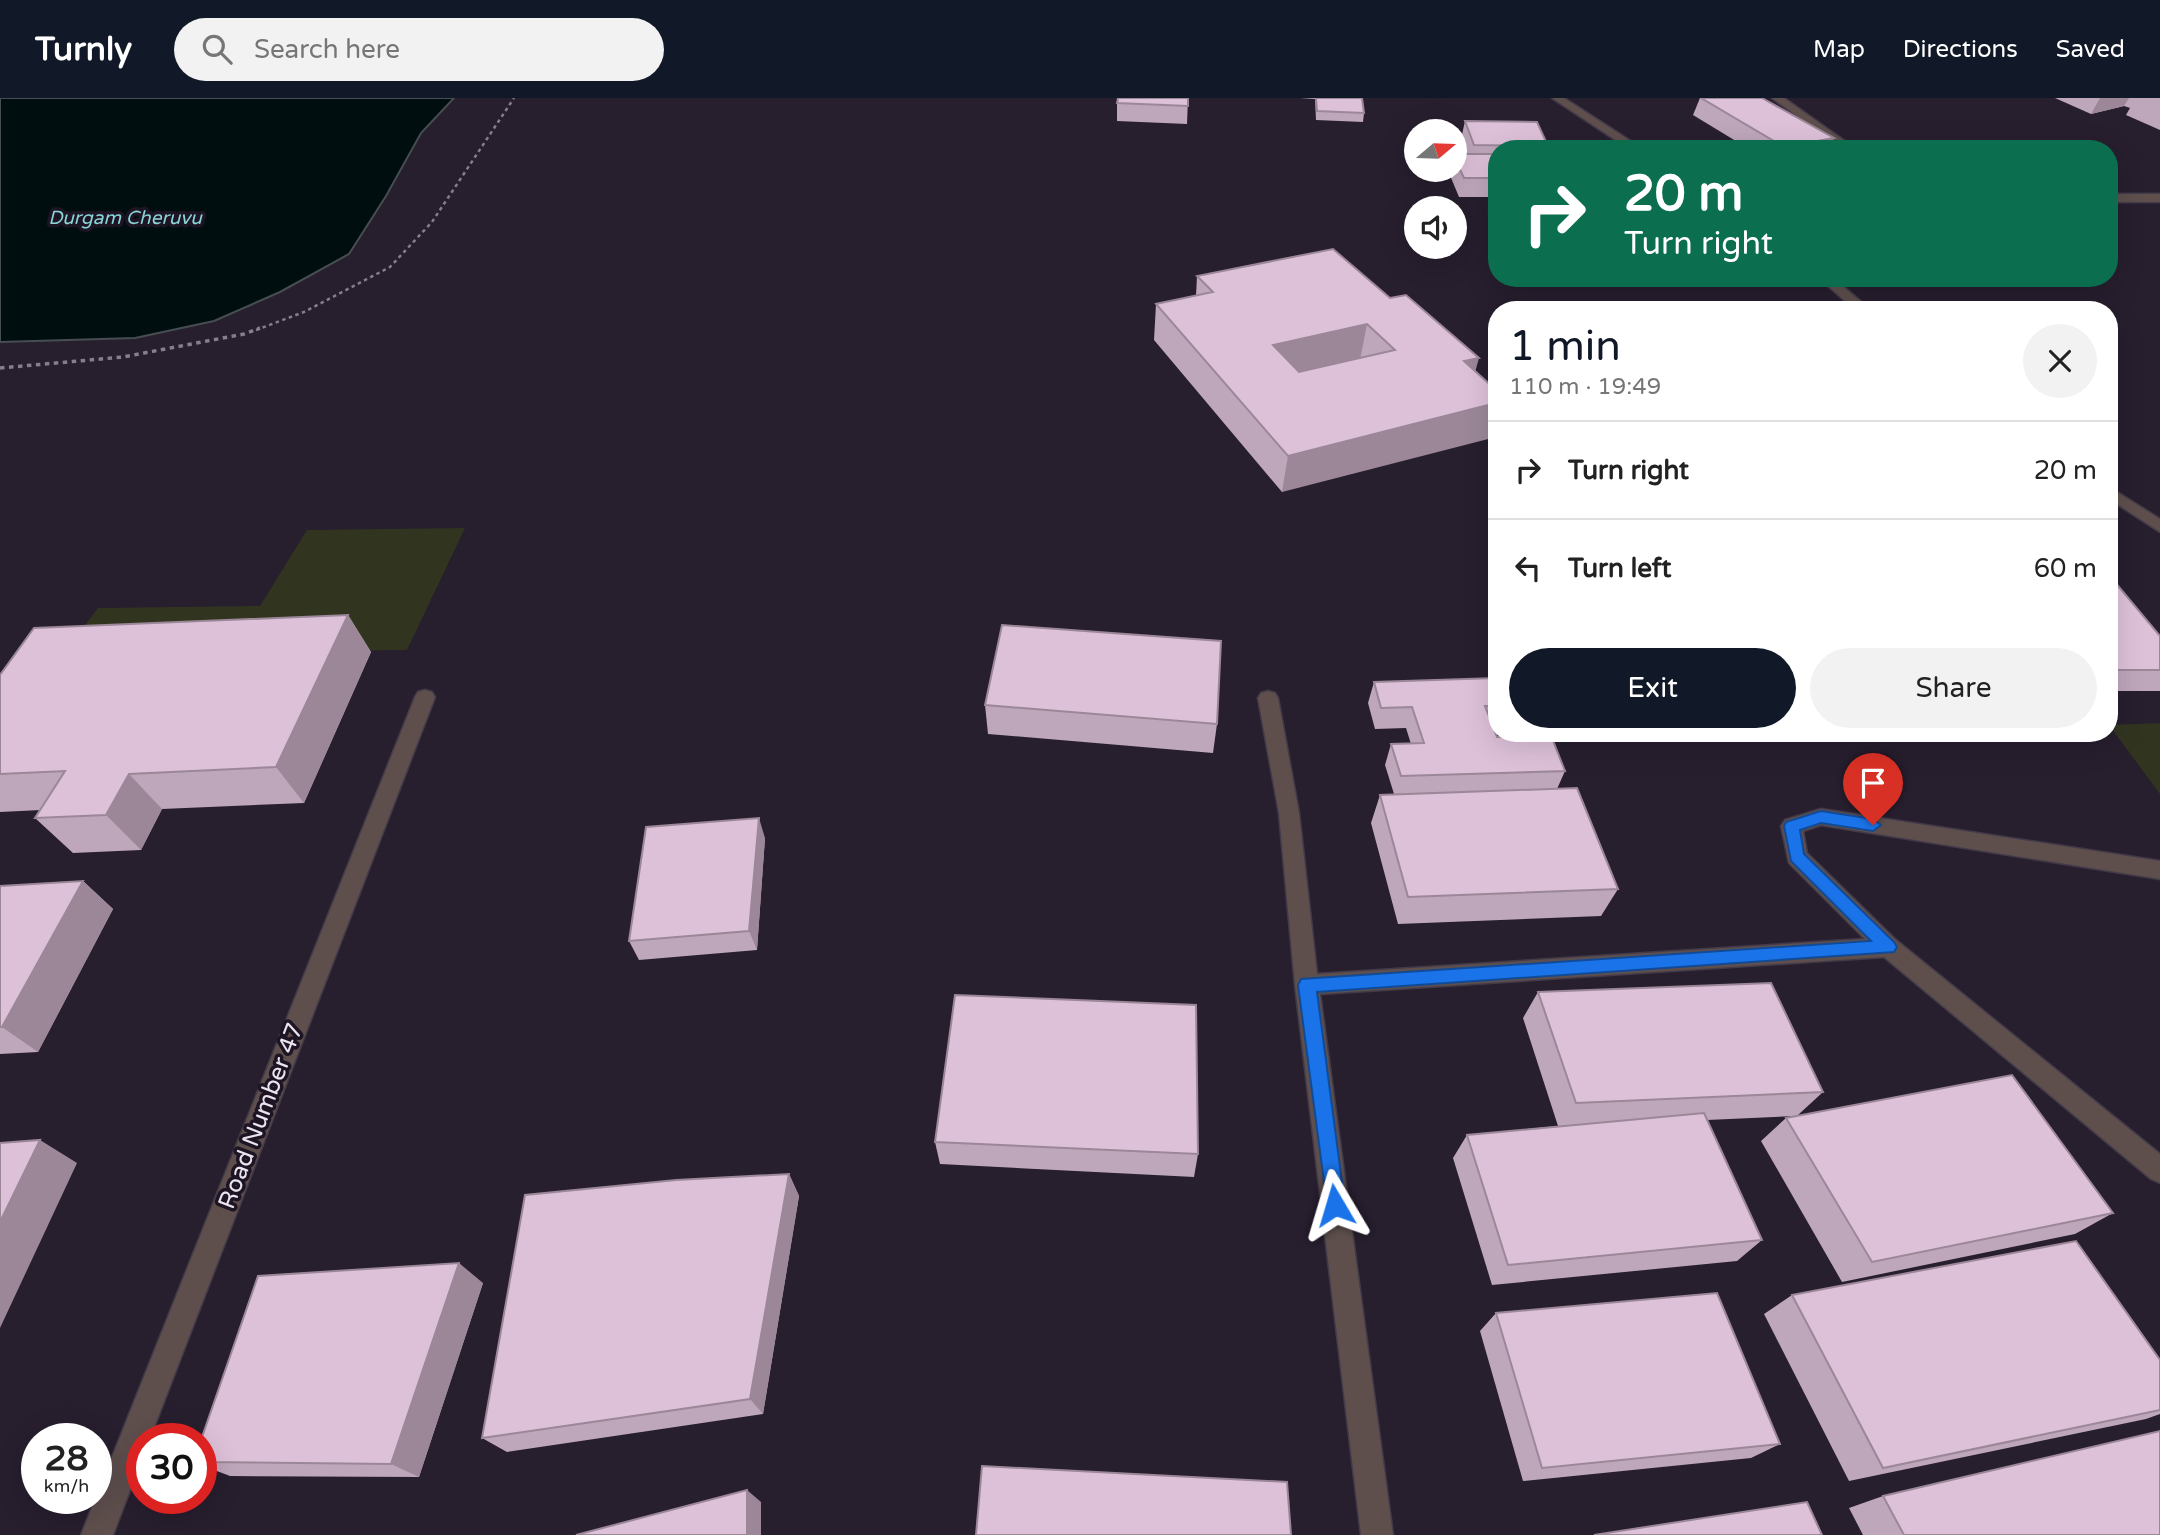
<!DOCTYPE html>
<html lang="en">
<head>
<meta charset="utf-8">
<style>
	body { margin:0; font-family:"Varela Round",sans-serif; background:#f2f2f2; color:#222; height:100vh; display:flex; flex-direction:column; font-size:26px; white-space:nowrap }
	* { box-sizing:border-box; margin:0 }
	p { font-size:23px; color:#767676 }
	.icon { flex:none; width:38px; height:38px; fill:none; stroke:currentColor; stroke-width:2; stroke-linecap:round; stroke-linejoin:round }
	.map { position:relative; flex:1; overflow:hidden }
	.details { position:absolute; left:1488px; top:203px; width:630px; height:441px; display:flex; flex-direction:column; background:#fff; border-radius:28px; box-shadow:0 7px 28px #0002 }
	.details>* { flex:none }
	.banner { position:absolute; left:1488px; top:42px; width:630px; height:147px; border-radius:28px; box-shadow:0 7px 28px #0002; background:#0b6e4f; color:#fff; overflow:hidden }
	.needle { width:46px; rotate:71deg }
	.tools { position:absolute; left:1404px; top:21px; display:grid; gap:14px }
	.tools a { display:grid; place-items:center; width:63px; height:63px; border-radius:50%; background:#fff; box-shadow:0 7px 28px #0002; font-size:35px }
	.speed { position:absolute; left:21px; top:1325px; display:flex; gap:14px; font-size:35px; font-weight:700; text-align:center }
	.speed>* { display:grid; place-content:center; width:91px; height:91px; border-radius:50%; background:#fff; box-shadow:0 7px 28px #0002; line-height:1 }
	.speed small { font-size:18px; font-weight:400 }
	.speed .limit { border:10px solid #d22; background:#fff; color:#111 }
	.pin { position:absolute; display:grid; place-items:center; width:60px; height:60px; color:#fff; margin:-72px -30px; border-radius:50% 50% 50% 0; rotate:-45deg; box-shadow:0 0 7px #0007 }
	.pin .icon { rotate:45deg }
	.me { position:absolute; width:77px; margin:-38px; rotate:353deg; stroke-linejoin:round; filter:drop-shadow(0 0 5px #0008) }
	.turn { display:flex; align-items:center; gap:24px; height:147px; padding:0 21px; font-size:32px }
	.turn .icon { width:91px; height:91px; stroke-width:2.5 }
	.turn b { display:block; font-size:49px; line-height:60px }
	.round { display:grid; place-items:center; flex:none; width:74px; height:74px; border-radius:37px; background:#f2f2f2 }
	.summary { display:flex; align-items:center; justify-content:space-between; height:119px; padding:0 21px }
	h1 { font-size:42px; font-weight:600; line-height:52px; color:#111827 }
	.primary-button { display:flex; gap:14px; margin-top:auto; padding:14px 21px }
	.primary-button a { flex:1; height:80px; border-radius:42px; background:#111827; color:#fff; font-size:28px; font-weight:600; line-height:80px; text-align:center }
	.primary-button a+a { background:#f2f2f2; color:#222 }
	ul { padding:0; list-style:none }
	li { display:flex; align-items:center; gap:21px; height:98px; padding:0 21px; border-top:2px solid #e0e0e0 }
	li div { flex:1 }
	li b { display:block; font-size:26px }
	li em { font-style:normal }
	header { display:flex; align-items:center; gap:42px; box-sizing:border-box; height:98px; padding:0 35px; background:#111827; color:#fff }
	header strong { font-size:33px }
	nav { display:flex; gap:38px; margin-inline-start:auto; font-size:24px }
	.search { width:490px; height:63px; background:#f2f2f2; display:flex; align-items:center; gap:18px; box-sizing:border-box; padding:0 24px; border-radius:38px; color:#767676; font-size:26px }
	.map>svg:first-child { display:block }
</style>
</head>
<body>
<header>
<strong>Turnly</strong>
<div class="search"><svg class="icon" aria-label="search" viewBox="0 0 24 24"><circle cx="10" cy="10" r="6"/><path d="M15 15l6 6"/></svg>Search here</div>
<nav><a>Map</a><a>Directions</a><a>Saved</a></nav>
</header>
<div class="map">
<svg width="2160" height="1437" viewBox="0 0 2160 1437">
	<rect width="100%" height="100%" fill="#271e2e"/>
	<!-- green -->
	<g fill="#313520">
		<polygon points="465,430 407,552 63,556 98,510 260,508 307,432"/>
		<polygon points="2160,625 2160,696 2109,627"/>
	</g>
	<!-- water -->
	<polygon fill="#000e0f" stroke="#464e52" stroke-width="2" points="0,0 454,0 421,35 386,98 349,156 280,194 214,223 135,240 0,244"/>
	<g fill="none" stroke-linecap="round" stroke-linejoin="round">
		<defs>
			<g id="minor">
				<polygon points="1552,0 1564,0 1643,51 1629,51"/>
				<polygon points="1772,0 1784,0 1856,51 1842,51"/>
				<rect x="2109" y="96" width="51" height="8"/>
				<polygon points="1819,180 1833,180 1871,212 1855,212"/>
				<polygon points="2109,389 2160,421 2160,434 2109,401"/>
				<polygon points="425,592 432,594 435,599 150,1340 142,1340 142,1361 113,1437 81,1437 415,599 418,594"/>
				<polygon points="1268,593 1275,595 1278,600 1299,715 1317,876 1865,841 1789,765 1781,728 1785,722 1821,711 2160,763 2160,781 1821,727 1803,733 1807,755 1896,842 2160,1056 2160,1085 2151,1081 1884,859 1320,896 1393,1437 1361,1437 1295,887 1279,715 1258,600 1261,595"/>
			</g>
		</defs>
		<!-- minor casing -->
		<use href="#minor" stroke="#423a49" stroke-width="3"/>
		<!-- path-far1 -->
		<polyline stroke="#857e8b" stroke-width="2.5" stroke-dasharray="3.5 3.5" stroke-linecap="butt" points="256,232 304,214 390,169 432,124 514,0"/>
		<!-- path -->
		<polyline stroke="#857e8b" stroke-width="3.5" stroke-dasharray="4.5 4.5" stroke-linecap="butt" points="0,270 123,259 244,236 260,230"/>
		<!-- minor -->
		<use href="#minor" fill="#5e4f4d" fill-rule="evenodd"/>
	</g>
	<!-- wall -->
	<g fill="#bea6bb">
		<polygon points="1188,0 1187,26 1117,23 1117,5"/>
		<polygon points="1300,0 1362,0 1364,15 1363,24 1316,22 1315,1"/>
		<polygon points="1700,0 1762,0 1829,51 1749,51 1693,17"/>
		<polygon points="2055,0 2160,0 2160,32 2126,17 2130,10 2124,8 2091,16"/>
		<polygon points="1465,23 1548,48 1548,51 1496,51 1496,99 1459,99 1449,75 1449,72 1454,72 1454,56 1466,56 1461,41"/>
		<polygon points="1197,178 1390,200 1479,260 1282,394 1154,242 1156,206 1196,198"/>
		<polygon points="2109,477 2160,538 2160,593 2109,593"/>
		<polygon points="348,517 371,554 304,705 162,711 141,752 73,755 35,720 41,712 0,714 0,577"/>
		<polygon points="1496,580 1496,628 1493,628 1497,639 1519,638 1518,635 1550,635 1565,673 1557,691 1618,791 1601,818 1398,826 1371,725 1380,697 1394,696 1385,667 1391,646 1411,646 1406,630 1375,631 1368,605 1374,584"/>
		<polygon points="985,607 1217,626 1213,655 988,636"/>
		<polygon points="765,740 757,852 639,862 629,843"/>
		<polygon points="83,783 113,811 38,954 0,956 0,788"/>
		<polygon points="1538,894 1823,994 1798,1017 2113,1115 2075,1136 1842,1184 1761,1043 1786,1020 1795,1018 1707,1022 1762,1142 1737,1163 1492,1187 1453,1060 1467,1037 1558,1028 1523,920"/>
		<polygon points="935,1044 1198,1056 1194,1079 940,1066"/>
		<polygon points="789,1076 799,1098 763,1316 507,1354 482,1340"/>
		<polygon points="483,1185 419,1379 230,1378 201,1367 201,1342"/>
		<polygon points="1792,1197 2160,1262 2160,1316 2146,1321 1849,1383 1764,1216"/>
		<polygon points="1496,1215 1780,1346 1751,1360 1523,1383 1480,1233"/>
		<polygon points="1883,1398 2160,1437 1863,1437 1849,1410"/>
	</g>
	<!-- shaded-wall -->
	<g fill="#9b8798">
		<polygon points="2100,0 2129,0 2124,8 2091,16"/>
		<polygon points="1834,40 1829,51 1783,51 1784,49"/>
		<polygon points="1367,226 1360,262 1268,283 1273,247"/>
		<polygon points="1479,260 1469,296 1464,263"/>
		<polygon points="1496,305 1496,339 1282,394 1288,358"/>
		<polygon points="348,517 371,554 304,705 276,669"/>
		<polygon points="129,676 162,711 141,752 106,717"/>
		<polygon points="759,720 765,740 757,852 749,833"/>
		<polygon points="83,783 113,811 38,954 2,929"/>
		<polygon points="40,1042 77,1065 0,1230 0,1124"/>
		<polygon points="789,1076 799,1098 763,1316 750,1301"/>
		<polygon points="459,1165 483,1185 419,1379 391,1366"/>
		<polygon points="747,1392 761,1404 761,1437 747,1437"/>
	</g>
	<!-- building -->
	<g fill="#ddc1d9" stroke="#9b8798" stroke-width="2" fill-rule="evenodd">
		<polygon points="1118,0 1188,0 1188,8 1117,5"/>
		<polygon points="1316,0 1362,0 1364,15 1317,13"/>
		<polygon points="1701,0 1762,0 1834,40 1784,49"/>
		<polygon points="1465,23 1537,24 1548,48 1474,47"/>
		<polygon points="1454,56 1496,56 1496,80 1464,80 1454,59"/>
		<path d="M1333,151L1390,200L1406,197L1479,260L1464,263L1496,292V305L1288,358L1156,206L1213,194L1197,178ZM1367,226L1395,252L1299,274L1273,247Z"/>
		<polygon points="2109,477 2160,538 2160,572 2109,572"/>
		<polygon points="348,517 276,669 129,676 106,717 35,720 65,673 0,676 0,577 34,530"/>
		<polygon points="1002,527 1221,543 1217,626 985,607"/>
		<polygon points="1496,580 1496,608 1485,608 1497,639 1536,638 1534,635 1550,635 1565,673 1401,678 1391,646 1424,645 1412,609 1381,610 1374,584"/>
		<polygon points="1577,690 1618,791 1408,799 1380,697"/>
		<polygon points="759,720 749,833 629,843 646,729"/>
		<polygon points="83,783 2,929 0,929 0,788"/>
		<polygon points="1771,885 1823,994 1576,1005 1538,894"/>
		<polygon points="955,897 1196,907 1198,1056 935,1044"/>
		<polygon points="2012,977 2113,1115 1872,1164 1786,1020"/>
		<polygon points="1704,1015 1762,1142 1508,1167 1467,1037"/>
		<polygon points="40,1042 0,1124 0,1045"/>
		<polygon points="789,1076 750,1301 482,1340 525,1097 676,1082"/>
		<polygon points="2076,1143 2160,1262 2160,1312 1883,1370 1792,1197"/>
		<polygon points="459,1165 391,1366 201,1364 201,1342 258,1178"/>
		<polygon points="1717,1195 1780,1346 1542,1370 1496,1215"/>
		<polygon points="2160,1333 2160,1437 1904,1437 1883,1398"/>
		<polygon points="982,1368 1287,1384 1291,1437 976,1437"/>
		<polygon points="747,1392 747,1437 576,1437"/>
		<polygon points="1807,1404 1822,1437 1594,1437"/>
	</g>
	<!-- route -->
	<polygon fill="#1a73e8" stroke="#114b97" stroke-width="2" points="1821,713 1873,721 1881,727 1873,733 1821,725 1800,732 1804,756 1894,844 1897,849 1894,854 1317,894 1345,1107 1342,1114 1335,1117 1328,1114 1298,887 1301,881 1871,843 1791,763 1784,728 1786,724"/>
	<g text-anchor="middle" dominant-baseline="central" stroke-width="7" stroke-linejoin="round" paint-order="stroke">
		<!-- far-water labels -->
		<g font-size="19" font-style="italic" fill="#89d5d7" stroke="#1d1424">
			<text x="125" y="120">Durgam Cheruvu</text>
		</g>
		<!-- near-street labels -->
		<g font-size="24" fill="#eae4ef" stroke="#1d1424">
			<text transform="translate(261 1018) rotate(-69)">Road Number 47</text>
		</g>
	</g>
</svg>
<div class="tools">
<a><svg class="needle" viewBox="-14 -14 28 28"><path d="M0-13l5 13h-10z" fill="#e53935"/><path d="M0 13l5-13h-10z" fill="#767676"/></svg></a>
<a><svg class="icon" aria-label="sound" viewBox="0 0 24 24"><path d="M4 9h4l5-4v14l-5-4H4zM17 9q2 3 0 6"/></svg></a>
</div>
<div class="speed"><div>28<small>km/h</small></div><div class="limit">30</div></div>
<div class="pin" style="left:1873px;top:727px;background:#d93025"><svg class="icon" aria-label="arrive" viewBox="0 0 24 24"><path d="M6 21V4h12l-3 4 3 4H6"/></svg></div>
<svg class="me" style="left:1335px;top:1107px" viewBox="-20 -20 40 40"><path d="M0-17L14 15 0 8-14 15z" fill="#1a73e8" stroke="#fff" stroke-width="4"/></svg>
<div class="banner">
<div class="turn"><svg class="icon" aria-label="right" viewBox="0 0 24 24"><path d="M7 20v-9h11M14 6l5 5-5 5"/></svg><div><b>20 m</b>Turn right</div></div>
</div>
<section class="details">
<div class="summary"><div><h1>1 min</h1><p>110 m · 19:49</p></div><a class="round"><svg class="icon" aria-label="close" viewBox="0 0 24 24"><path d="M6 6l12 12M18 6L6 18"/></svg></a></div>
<ul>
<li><svg class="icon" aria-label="right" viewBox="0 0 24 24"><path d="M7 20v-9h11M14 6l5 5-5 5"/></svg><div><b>Turn right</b></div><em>20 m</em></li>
<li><svg class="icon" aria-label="left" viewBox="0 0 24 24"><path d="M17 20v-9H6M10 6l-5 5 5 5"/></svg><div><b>Turn left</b></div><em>60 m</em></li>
</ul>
<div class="primary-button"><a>Exit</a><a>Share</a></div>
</section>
</div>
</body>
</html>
